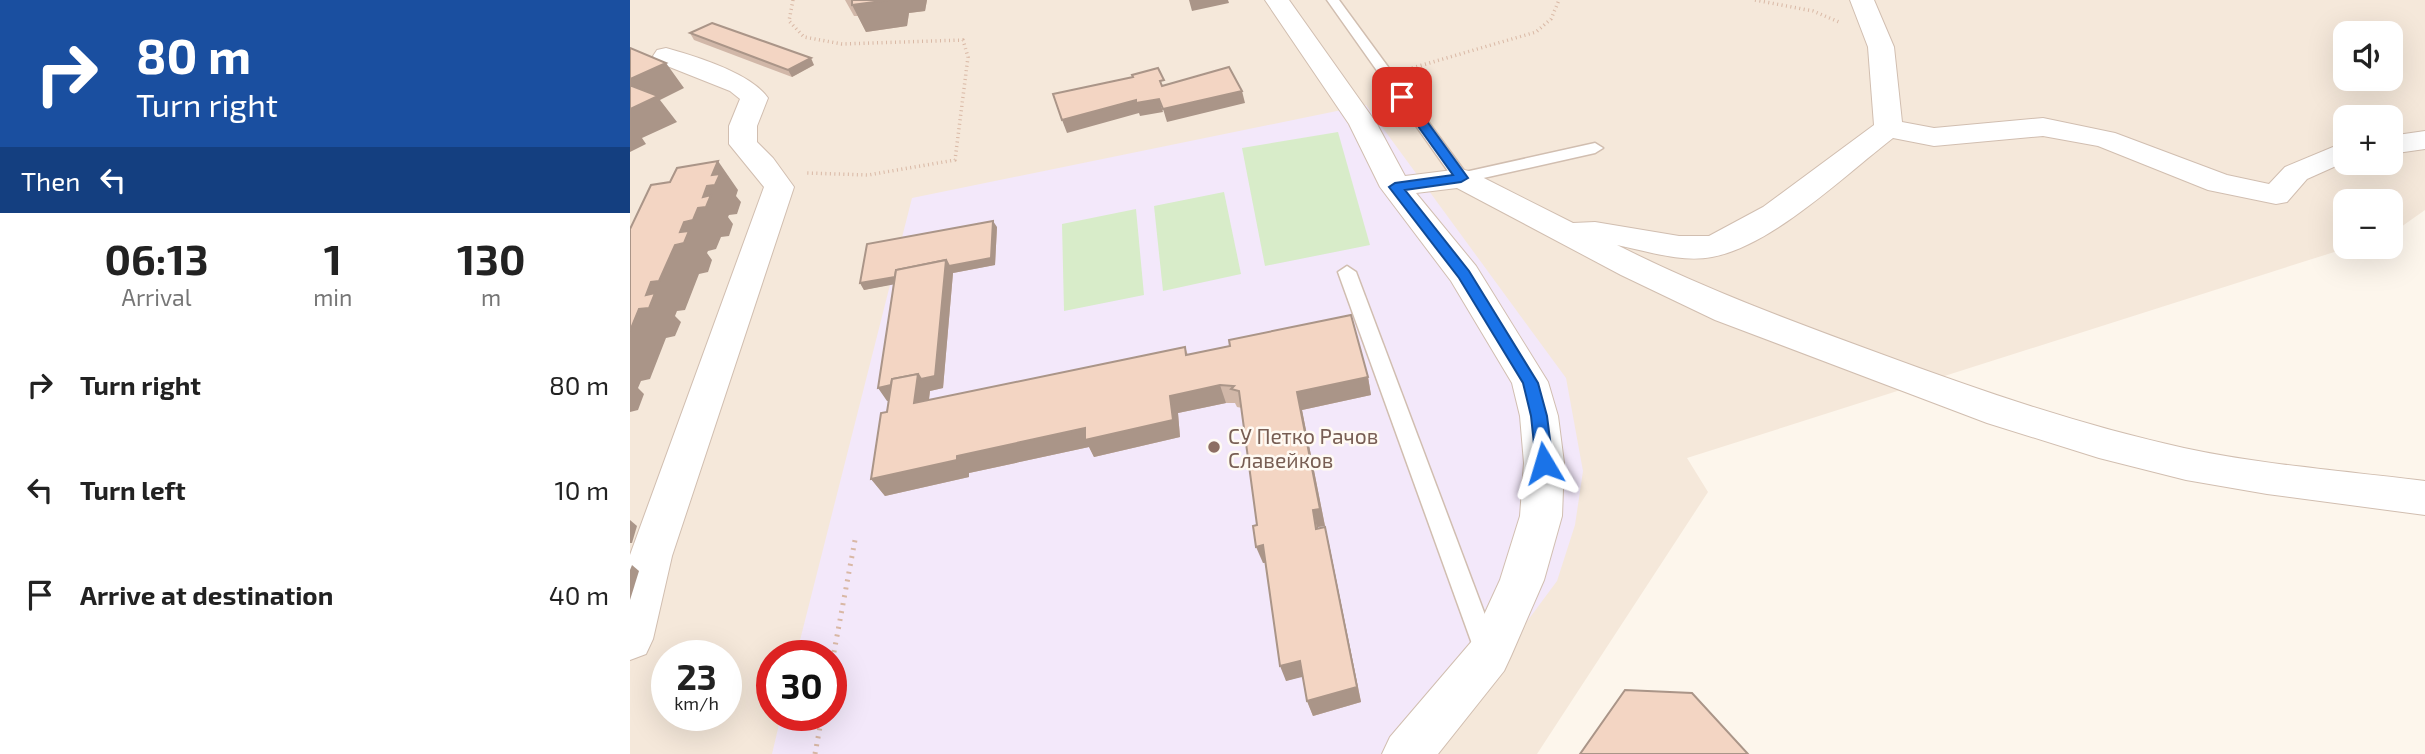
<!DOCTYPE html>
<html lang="en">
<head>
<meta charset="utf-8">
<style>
	body { margin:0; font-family:"Exo 2",sans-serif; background:#f6f6f6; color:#222; height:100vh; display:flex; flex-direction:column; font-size:26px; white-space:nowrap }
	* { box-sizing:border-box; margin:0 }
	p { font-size:23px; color:#767676 }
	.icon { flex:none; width:38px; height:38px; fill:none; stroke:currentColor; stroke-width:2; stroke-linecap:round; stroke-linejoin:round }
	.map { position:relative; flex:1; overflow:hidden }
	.drawer { display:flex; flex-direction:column; background:#fff; width:630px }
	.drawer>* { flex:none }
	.top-card { background:#1a4fa0; color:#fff; overflow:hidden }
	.fabs { position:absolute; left:1703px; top:21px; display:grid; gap:14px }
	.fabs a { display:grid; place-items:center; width:70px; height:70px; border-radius:14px; background:#fff; box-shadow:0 7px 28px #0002; font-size:35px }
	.speed { position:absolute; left:21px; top:640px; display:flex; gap:14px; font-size:35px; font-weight:700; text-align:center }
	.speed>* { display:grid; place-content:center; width:91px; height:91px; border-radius:50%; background:#fff; box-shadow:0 7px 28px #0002; line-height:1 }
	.speed small { font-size:18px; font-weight:400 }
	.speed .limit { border:10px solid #d22; background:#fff; color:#111 }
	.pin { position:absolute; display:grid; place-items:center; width:60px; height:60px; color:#fff; margin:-30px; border-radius:14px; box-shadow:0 4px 10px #0006 }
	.me { position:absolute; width:77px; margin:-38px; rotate:353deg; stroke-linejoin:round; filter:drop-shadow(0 0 5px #0008) }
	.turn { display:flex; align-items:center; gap:24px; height:147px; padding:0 21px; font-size:32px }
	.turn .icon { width:91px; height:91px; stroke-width:2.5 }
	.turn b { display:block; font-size:49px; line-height:60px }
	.then { display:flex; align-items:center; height:66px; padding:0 21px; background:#0003; gap:14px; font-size:26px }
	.eta { display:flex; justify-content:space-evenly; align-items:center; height:119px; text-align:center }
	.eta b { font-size:42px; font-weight:700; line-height:49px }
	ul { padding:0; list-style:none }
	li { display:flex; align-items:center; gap:21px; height:105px; padding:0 21px }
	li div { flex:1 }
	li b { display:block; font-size:26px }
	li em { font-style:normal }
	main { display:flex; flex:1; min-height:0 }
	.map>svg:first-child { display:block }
</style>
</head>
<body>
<main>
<section class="drawer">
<div class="top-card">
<div class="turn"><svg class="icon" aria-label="right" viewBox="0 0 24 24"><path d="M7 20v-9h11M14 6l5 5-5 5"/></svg><div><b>80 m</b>Turn right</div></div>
<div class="then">Then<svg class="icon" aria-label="left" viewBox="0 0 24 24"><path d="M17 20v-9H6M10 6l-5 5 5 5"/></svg></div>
</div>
<div class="eta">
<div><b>06:13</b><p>Arrival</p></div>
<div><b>1</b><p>min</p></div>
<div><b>130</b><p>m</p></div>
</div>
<ul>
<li><svg class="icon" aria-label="right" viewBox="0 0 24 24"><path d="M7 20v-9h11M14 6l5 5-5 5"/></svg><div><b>Turn right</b></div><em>80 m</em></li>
<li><svg class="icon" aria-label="left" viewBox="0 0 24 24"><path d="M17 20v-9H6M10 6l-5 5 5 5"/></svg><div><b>Turn left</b></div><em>10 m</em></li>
<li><svg class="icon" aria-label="arrive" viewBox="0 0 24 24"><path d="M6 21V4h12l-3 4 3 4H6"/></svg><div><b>Arrive at destination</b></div><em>40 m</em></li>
</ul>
</section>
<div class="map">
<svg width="1795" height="754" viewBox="0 0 1795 754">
	<rect width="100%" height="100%" fill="#fdf6ec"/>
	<!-- residential -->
	<path fill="#f5e8da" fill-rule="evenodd" d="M0,0H1795V210L1761,234L1760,201H1715V247H1720L1057,458L1078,492L907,754H0ZM1715,33H1760V79H1715ZM1715,117H1760V163H1715ZM37,656H96V716H37ZM142,656H201V716H142Z"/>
	<!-- education -->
	<polygon fill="#f3e8fa" points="736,105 936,378 953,471 945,525 927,581 799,754 142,754 151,716 201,716 201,656 166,656 282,198"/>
	<!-- green -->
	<g fill="#d8ecc9">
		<polygon points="708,132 740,245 635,266 612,148"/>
		<polygon points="594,192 611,274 533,291 524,206"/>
		<polygon points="506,209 514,295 434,311 432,224"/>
	</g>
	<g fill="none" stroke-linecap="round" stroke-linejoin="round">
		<defs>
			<g id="lane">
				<polygon points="697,0 709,0 835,172 965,143 973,148 965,153 831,183 825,181"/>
				<polygon points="717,266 726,272 869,652 866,660 857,663 848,660 845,652 708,272"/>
			</g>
			<g id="street">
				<path d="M635,0H659L747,124L775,176L831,169L842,172L943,223L965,222L1049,236H1079L1133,207L1244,125L1238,47L1220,0H1244L1264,47L1272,122L1304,128L1413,118L1485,133L1597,175L1639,184L1655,167L1715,142V162L1677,179L1657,202L1646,204L1578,190L1468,146L1413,136L1304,146L1263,138C1215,175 1142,246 1082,257C1051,263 1017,251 987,245C1072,288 1161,321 1251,354C1351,391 1450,425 1554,448C1633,465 1715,471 1795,481V515L1637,494L1556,480L1469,458L1357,423L1085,320L991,275L827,188L786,193L846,266L918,382L928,416L934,463L932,516L914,580L881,656L874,671L808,754H752L760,737L842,641L870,580L890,516L894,463L890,416L882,383L821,281L750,187L719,124Z"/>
				<path d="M36,48C65,56 121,73 138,98L127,126V142L143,158L164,187L42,556L23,639L16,654L0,660V555L134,187L99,144V126L110,99L100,91L27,62L23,56L27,50Z"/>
				<polygon points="1795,131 1795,149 1760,154 1760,136"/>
			</g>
		</defs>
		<!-- lane casing -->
		<use href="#lane" stroke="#d1beb0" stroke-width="3"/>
		<!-- street casing -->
		<use href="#street" stroke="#d1beb0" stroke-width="2"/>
		<!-- path-far1 -->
		<g stroke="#d9b8a5" stroke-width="3.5" stroke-dasharray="1 3.5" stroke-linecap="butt">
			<polyline points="163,0 159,21 174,37 212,44 333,40 338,57 325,160 238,175 177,173"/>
			<polyline points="1125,0 1183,11 1209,22"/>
			<polyline points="782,68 906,32 921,19 929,0"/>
		</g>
		<!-- path -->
		<g stroke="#d9b8a5" stroke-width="5" stroke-dasharray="2 6" stroke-linecap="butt">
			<polyline points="201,668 225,540"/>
			<polyline points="185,754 192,716"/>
		</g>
		<!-- lane -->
		<use href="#lane" fill="#fff" fill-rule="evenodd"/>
		<!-- street -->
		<use href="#street" fill="#fff" fill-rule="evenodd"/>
	</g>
	<!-- wall -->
	<g fill="#d1b7a8">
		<polygon points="215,0 297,0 295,11 279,13 277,26 236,32 228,16 224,16"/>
		<polygon points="60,33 184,65 162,77 64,40"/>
		<polygon points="367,227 365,265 323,273 313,388 300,391 299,400 555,347 558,355 738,377 741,395 672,410 695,526 688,527 688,529 699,544 731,702 683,716 677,701 673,676 656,681 635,563 633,563 612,408 607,407 605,403 596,403 548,413 550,437 464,457 459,447 339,473 339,477 255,496 241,479 259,400 257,401 263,284 234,290 230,283"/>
	</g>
	<!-- shaded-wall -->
	<g fill="#aa9588">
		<polygon points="259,0 297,0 295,11 279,13 277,26 236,32 222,5"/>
		<polygon points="559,0 598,0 599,3 562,11"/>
		<polygon points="181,58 184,65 162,77 158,70"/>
		<polygon points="36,63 54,88 30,100 47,122 12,138 16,144 0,152 0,79"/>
		<polygon points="612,91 615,103 537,122 533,109"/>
		<polygon points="529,99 533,112 510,116 509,113 437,133 432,120 506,100"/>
		<polygon points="88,161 108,190 106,196 111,202 107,214 99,215 98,217 103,224 99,236 91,237 86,249 78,251 77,253 82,260 78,272 69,274 55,310 47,311 45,316 51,322 45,336 36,338 20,379 11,381 8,388 14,394 8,410 0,412 0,331 21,282 50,232 54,222 73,197"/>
		<polygon points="363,221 367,227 365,265 323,273 313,388 300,391 296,421 284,403 285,395 257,401 248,388 314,275 234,290 230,283 316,260"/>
		<polygon points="738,377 741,395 672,410 695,526 688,527 691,546 683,510 667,392"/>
		<polygon points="590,385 596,403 548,413 550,437 464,457 459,447 339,473 339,477 255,496 241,479 327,456 455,428 540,396"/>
		<polygon points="0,520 7,526 2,543 0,543"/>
		<polygon points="695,527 699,544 731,702 683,716 677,701"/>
		<polygon points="633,545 639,562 633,563 626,547"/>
		<polygon points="2,565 9,571 0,600 0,570"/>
		<polygon points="670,661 676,676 656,681 650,666"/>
	</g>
	<!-- building -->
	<g fill="#f3d5c3" stroke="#aa9588" stroke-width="2">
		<polygon points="222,0 259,0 222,5"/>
		<polygon points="82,23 181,58 158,70 60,33"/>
		<polygon points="0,48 36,63 0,79"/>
		<polygon points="599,67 612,91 533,109 529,99 506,103 506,100 432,120 423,94 503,77 502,75 528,68 534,80 530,81 532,86"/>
		<polygon points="0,86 2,86 28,96 0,109"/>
		<polygon points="88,161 82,175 90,174 85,185 77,186 73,197 81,195 76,207 68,208 63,220 54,222 50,232 59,231 54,243 45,245 29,281 21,282 16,295 25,293 19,308 9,309 0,331 0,229 21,185 40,182 47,168"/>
		<polygon points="363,221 361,258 319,266 316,260 266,270 265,277 230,283 237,244"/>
		<polygon points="316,260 305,376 291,379 288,374 262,379 261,385 248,388 266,270"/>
		<polygon points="721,315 738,377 667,392 690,509 683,510 686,529 695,527 727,687 677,701 670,661 650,666 633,545 626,547 623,526 627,525 609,391 601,389 604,386 590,385 540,396 543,420 455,440 455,428 327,456 327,460 241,479 251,413 257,412 262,379 288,374 284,403 555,347 556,355 600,346 599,340"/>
		<polygon points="995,690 1062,693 1118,754 950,754"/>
	</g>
	<!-- route -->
	<polygon fill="#1a73e8" stroke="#114b97" stroke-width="2" points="772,93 777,94 838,178 831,182 775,190 839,271 908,383 917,416 923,463 920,467 908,467 906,463 901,416 893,383 829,278 759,187 765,183 823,175 767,97"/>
	<!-- markers -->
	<circle fill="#8d6e63" stroke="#fffaf3" stroke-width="2.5" cx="584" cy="447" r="7"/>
	<g text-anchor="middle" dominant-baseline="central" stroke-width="5" stroke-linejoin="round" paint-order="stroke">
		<!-- education labels -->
		<g font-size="21" fill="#785e54" stroke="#fffaf3" text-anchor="start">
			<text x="598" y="435">СУ Петко Рачов<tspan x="598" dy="24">Славейков</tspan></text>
		</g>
	</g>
</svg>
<div class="fabs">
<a><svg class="icon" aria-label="sound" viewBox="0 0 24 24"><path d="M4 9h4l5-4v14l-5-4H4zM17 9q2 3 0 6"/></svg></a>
<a>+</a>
<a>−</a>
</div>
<div class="speed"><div>23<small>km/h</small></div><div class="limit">30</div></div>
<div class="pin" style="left:772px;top:97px;background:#d93025"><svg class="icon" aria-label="arrive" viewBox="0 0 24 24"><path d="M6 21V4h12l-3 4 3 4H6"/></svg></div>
<svg class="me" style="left:914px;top:463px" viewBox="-20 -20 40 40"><path d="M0-17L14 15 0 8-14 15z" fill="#1a73e8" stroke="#fff" stroke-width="4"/></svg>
</div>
</main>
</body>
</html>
